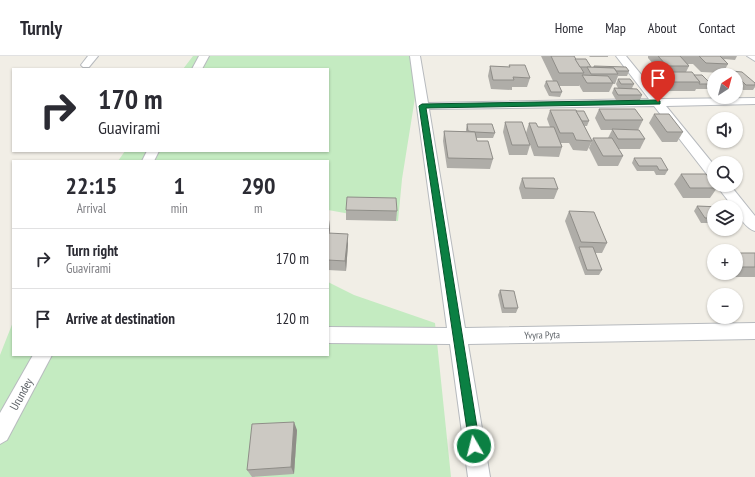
<!DOCTYPE html>
<html lang="en">
<head>
<meta charset="utf-8">
<style>
	body { margin:0; font-family:"PT Sans Narrow",sans-serif; background:#f7f7f7; color:#2b2b33; height:100vh; display:flex; flex-direction:column; font-size:15px; white-space:nowrap }
	* { box-sizing:border-box; margin:0 }
	p { font-size:13px; color:#7c7c81 }
	.icon { flex:none; width:22px; height:22px; fill:none; stroke:currentColor; stroke-width:2; stroke-linecap:round; stroke-linejoin:round }
	.map { position:relative; flex:1; overflow:hidden }
	.drawer { position:absolute; left:12px; top:104px; width:317px; height:196px; display:flex; flex-direction:column; background:#fff; border-radius:0px; box-shadow:0 1px 3px #0004 }
	.drawer>* { flex:none }
	.top-card { position:absolute; left:12px; top:12px; width:317px; height:84px; border-radius:0px; box-shadow:0 1px 3px #0004; background:#fff; color:#2b2b33; overflow:hidden }
	.needle { width:26px; rotate:36deg }
	.controls { position:absolute; left:707px; top:12px; display:grid; gap:8px }
	.controls a { display:grid; place-items:center; width:36px; height:36px; border-radius:50%; background:#fff; box-shadow:0 1px 3px #0004; font-size:20px }
	.pin { position:absolute; display:grid; place-items:center; width:34px; height:34px; color:#fff; margin:-41px -17px; border-radius:50% 50% 50% 0; rotate:-45deg; box-shadow:0 0 4px #0007 }
	.pin .icon { rotate:45deg }
	.me { position:absolute; width:44px; margin:-22px; rotate:352deg; stroke-linejoin:round; filter:drop-shadow(0 0 3px #0008) }
	.turn { display:flex; align-items:center; gap:14px; height:84px; padding:0 20px; font-size:18px }
	.turn .icon { width:52px; height:52px; stroke-width:2.5 }
	.turn b { display:block; font-size:28px; line-height:34px }
	.eta { display:flex; justify-content:space-evenly; align-items:center; height:68px; text-align:center }
	.eta b { font-size:24px; font-weight:800; line-height:28px }
	ul { padding:0; list-style:none }
	li { display:flex; align-items:center; gap:12px; height:60px; padding:0 20px; border-top:1px solid #e1e1e2 }
	li div { flex:1 }
	li b { display:block; font-size:15px }
	li em { font-style:normal }
	header { display:flex; align-items:center; gap:24px; box-sizing:border-box; height:56px; padding:0 20px; background:#fff; border-bottom:1px solid #e1e1e2 }
	header strong { font-size:19px }
	nav { display:flex; gap:22px; margin-inline-start:auto; font-size:14px }
	.map>svg:first-child { display:block }
</style>
</head>
<body>
<header>
<strong>Turnly</strong>
<nav><a>Home</a><a>Map</a><a>About</a><a>Contact</a></nav>
</header>
<div class="map">
<svg width="755" height="421" viewBox="0 0 755 421">
	<rect width="100%" height="100%" fill="#f1eee6"/>
	<!-- green -->
	<g fill="#c4ebc1">
		<polygon points="193,0 415,0 418,23 402,123 398,165 378,163 328,154 328,105 118,105 125,95 328,95 328,13 183,13"/>
		<polygon points="328,226 354,239 435,267 451,421 0,421 0,299 13,266 13,299 328,299"/>
	</g>
	<g fill="none" stroke-linecap="round" stroke-linejoin="round">
		<defs>
			<g id="minor">
				<polygon points="88,0 98,0 89,11 83,11 81,9"/>
				<polygon points="199,0 209,0 202,13 192,13"/>
				<polygon points="410,0 420,0 428,47 649,43 616,0 626,0 661,43 755,42 755,48 666,50 714,109 714,122 709,121 654,50 429,53 465,272 755,267 755,283 468,288 490,421 468,421 450,288 328,287 328,271 447,272"/>
				<polygon points="747,0 755,0 755,5"/>
				<polygon points="147,95 159,95 154,105 142,105"/>
				<path d="M716,129H730L755,160V175C747,173 736,159 736,151H733Z"/>
				<polygon points="33,299 52,299 7,384 0,388 0,357"/>
			</g>
		</defs>
		<!-- minor casing -->
		<use href="#minor" stroke="#b7babe" stroke-width="2"/>
		<!-- minor -->
		<use href="#minor" fill="#fff" fill-rule="evenodd"/>
	</g>
	<!-- wall -->
	<g fill="#afada8">
		<polygon points="541,0 574,0 575,3 591,11 594,11 594,10 629,15 627,20 618,20 615,28 613,28 609,36 583,36 579,29 579,30 559,30 562,36 560,41 549,40 544,30 546,25 553,25"/>
		<polygon points="589,0 608,0 608,1 590,1"/>
		<polygon points="648,0 737,0 735,4 724,3 728,8 723,17 701,16 693,8 688,8 689,10 686,16 694,19 711,28 708,33 696,33 695,35 668,35 660,26 663,19 648,2"/>
		<polygon points="509,9 530,22 527,31 512,31 512,34 491,33 488,20 490,10 509,11"/>
		<polygon points="732,15 755,27 755,31 753,34 743,34 736,27 736,19 730,19"/>
		<polygon points="618,23 634,28 632,32 642,39 640,44 616,44 612,37 614,32 618,32 616,28"/>
		<polygon points="599,53 643,64 638,74 645,83 640,93 618,93 623,100 618,110 598,110 589,92 593,82 608,82 612,74 601,74 595,62"/>
		<polygon points="550,54 576,55 589,65 587,70 584,70 592,85 587,95 573,94 569,87 561,87 562,91 559,101 534,100 526,77 529,67 538,71 550,71 547,63"/>
		<polygon points="654,58 683,76 677,86 662,86 649,67"/>
		<polygon points="505,66 530,89 527,99 509,99 503,76"/>
		<polygon points="467,68 495,77 493,82 476,82 477,85 493,103 490,113 447,112 443,85 444,75 466,75 466,73"/>
		<polygon points="634,102 668,114 665,119 656,119 654,115 637,115 632,107"/>
		<polygon points="681,118 717,132 710,142 683,142 674,128"/>
		<polygon points="522,122 558,133 554,143 522,143 519,132"/>
		<polygon points="697,150 714,151 714,167 701,167 694,155"/>
		<polygon points="346,154 397,155 396,165 346,164"/>
		<polygon points="569,155 607,187 602,197 595,197 602,214 599,219 585,219 565,165"/>
		<polygon points="328,164 329,164 330,174 329,177 348,188 346,215 328,214"/>
		<polygon points="736,197 755,197 755,221 717,221 715,217 736,217"/>
		<polygon points="714,200 714,215 708,206"/>
		<polygon points="500,234 518,252 516,257 502,257 498,239"/>
		<polygon points="297,374 294,418 252,421 247,414"/>
	</g>
	<!-- shaded-wall -->
	<g fill="#8f8d88">
		<polygon points="329,164 330,174 328,187 328,169"/>
		<polygon points="348,178 348,188 346,215 345,205"/>
		<polygon points="294,366 297,374 294,418 291,411"/>
	</g>
	<!-- building -->
	<g fill="#ccc9c3" stroke="#8f8d88">
		<polygon points="551,0 574,0 584,17 559,17"/>
		<polygon points="658,0 680,0 689,10 667,10"/>
		<polygon points="699,0 720,0 728,8 706,7"/>
		<polygon points="575,3 586,3 591,11 580,11"/>
		<polygon points="509,9 525,9 530,22 513,21 514,24 493,24 490,10 510,11"/>
		<polygon points="594,10 626,11 629,15 616,15 614,12 594,11"/>
		<polygon points="587,11 614,12 618,18 591,18"/>
		<polygon points="732,15 742,16 755,27 755,29 746,29"/>
		<polygon points="665,16 692,16 700,26 673,26"/>
		<polygon points="582,19 608,20 613,27 587,27"/>
		<polygon points="694,19 702,19 711,28 699,28 700,26"/>
		<polygon points="618,23 630,23 634,28 621,28"/>
		<polygon points="546,25 557,25 562,36 551,36"/>
		<polygon points="614,32 637,33 642,39 618,39"/>
		<polygon points="599,53 635,53 643,64 605,64"/>
		<polygon points="550,54 576,54 592,85 576,84 573,77 560,77"/>
		<polygon points="576,55 584,55 589,65 582,65"/>
		<polygon points="654,58 669,58 683,76 667,76"/>
		<polygon points="505,66 522,66 530,89 512,89"/>
		<polygon points="529,67 536,67 538,71 554,71 562,91 538,91"/>
		<polygon points="467,68 492,68 495,77 475,76 468,75"/>
		<polygon points="612,73 639,74 645,83 618,83"/>
		<polygon points="444,75 475,76 477,85 488,85 493,103 448,102"/>
		<polygon points="593,82 612,82 623,100 603,100"/>
		<polygon points="634,102 661,102 668,114 659,114 657,110 639,110"/>
		<polygon points="681,118 706,118 714,128 714,129 717,132 690,132"/>
		<polygon points="522,122 554,122 558,133 525,132"/>
		<polygon points="347,141 396,142 397,155 346,154"/>
		<polygon points="697,150 721,151 714,151 714,162 705,162"/>
		<polygon points="569,155 594,156 607,187 581,186"/>
		<polygon points="328,177 348,178 345,205 328,204"/>
		<polygon points="579,191 593,191 602,214 587,214"/>
		<rect x="736" y="197" width="19" height="14"/>
		<polygon points="500,234 514,235 518,252 504,252"/>
		<polygon points="294,366 291,411 247,414 252,368"/>
	</g>
	<!-- route -->
	<polygon fill="#0b8043" stroke="#07532c" points="658,44 660,45 660,48 426,52 480,390 478,394 474,396 470,394 419,50 422,48"/>
	<g text-anchor="middle" dominant-baseline="central" stroke-width="4" stroke-linejoin="round" paint-order="stroke">
		<!-- street labels -->
		<g font-size="10" fill="#5e6368" stroke="#fff">
			<text transform="translate(542 279) rotate(-1)">Yvyra Pyta</text>
		</g>
		<!-- near-street labels -->
		<g font-size="12" fill="#5e6368" stroke="#fff">
			<text transform="translate(21 338) rotate(-61)">Urundey</text>
		</g>
	</g>
</svg>
<div class="controls">
<a><svg class="needle" viewBox="-14 -14 28 28"><path d="M0-13l5 13h-10z" fill="#e53935"/><path d="M0 13l5-13h-10z" fill="#7c7c81"/></svg></a>
<a><svg class="icon" aria-label="sound" viewBox="0 0 24 24"><path d="M4 9h4l5-4v14l-5-4H4zM17 9q2 3 0 6"/></svg></a>
<a><svg class="icon" aria-label="search" viewBox="0 0 24 24"><circle cx="10" cy="10" r="6"/><path d="M15 15l6 6"/></svg></a>
<a><svg class="icon" aria-label="layers" viewBox="0 0 24 24"><path d="M12 4l9 5-9 5-9-5zM3 14l9 5 9-5"/></svg></a>
<a>+</a>
<a>−</a>
</div>
<div class="pin" style="left:658px;top:46px;background:#d93025"><svg class="icon" aria-label="arrive" viewBox="0 0 24 24"><path d="M6 21V4h12l-3 4 3 4H6"/></svg></div>
<svg class="me" style="left:474px;top:390px" viewBox="-20 -20 40 40"><circle r="17" fill="#0b8043" stroke="#fff" stroke-width="3"/><path d="M0-11L8 9 0 5-8 9z" fill="#fff"/></svg>
<div class="top-card">
<div class="turn"><svg class="icon" aria-label="right" viewBox="0 0 24 24"><path d="M7 20v-9h11M14 6l5 5-5 5"/></svg><div><b>170 m</b>Guavirami</div></div>
</div>
<section class="drawer">
<div class="eta">
<div><b>22:15</b><p>Arrival</p></div>
<div><b>1</b><p>min</p></div>
<div><b>290</b><p>m</p></div>
</div>
<ul>
<li><svg class="icon" aria-label="right" viewBox="0 0 24 24"><path d="M7 20v-9h11M14 6l5 5-5 5"/></svg><div><b>Turn right</b><p>Guavirami</p></div><em>170 m</em></li>
<li><svg class="icon" aria-label="arrive" viewBox="0 0 24 24"><path d="M6 21V4h12l-3 4 3 4H6"/></svg><div><b>Arrive at destination</b></div><em>120 m</em></li>
</ul>
</section>
</div>
</body>
</html>
